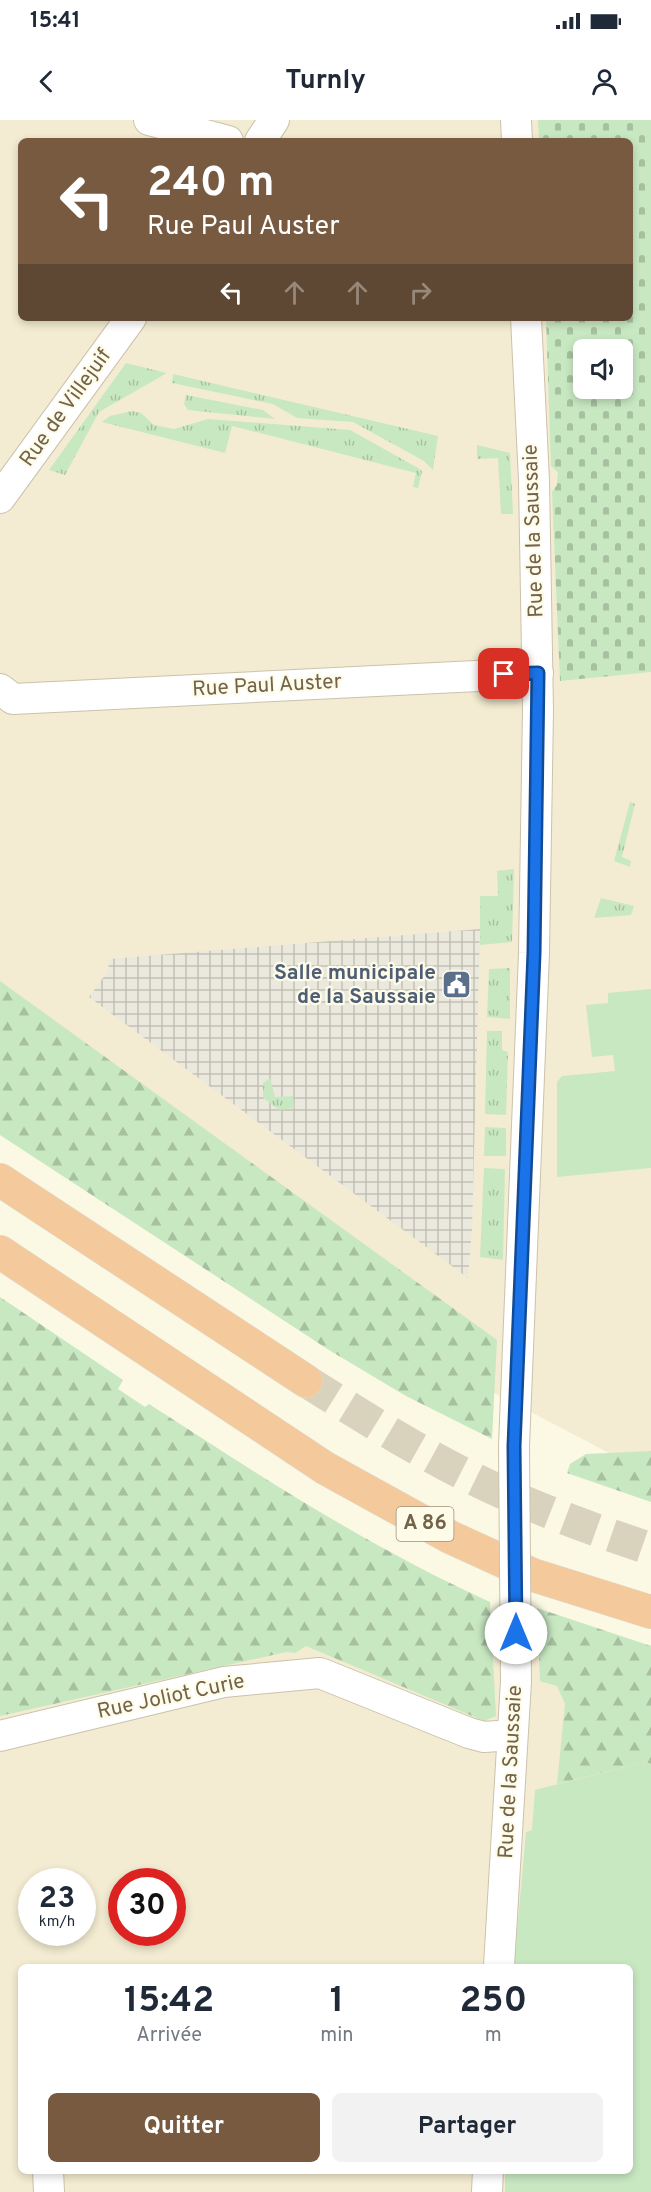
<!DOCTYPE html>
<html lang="fr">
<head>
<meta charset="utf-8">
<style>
	body { margin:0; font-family:Overpass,sans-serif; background:#f2f2f3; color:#1f2937; height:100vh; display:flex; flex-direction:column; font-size:22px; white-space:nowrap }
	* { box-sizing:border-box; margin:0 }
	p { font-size:20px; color:#747a83 }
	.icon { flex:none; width:33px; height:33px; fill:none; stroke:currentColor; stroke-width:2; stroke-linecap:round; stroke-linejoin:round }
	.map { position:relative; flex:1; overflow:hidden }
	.details { position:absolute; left:18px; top:1844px; width:615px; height:210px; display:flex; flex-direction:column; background:#fff; border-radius:9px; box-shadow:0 3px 9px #0003 }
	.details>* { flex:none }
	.hud { position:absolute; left:18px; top:18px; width:615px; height:183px; border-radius:9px; box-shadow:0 3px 9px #0003; background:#775a40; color:#fff; overflow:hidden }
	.buttons { position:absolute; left:573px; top:219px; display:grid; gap:12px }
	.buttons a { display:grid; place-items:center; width:60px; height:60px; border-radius:9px; background:#fff; box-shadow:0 3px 9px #0003; font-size:30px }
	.speed { position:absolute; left:18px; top:1748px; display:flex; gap:12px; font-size:30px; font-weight:700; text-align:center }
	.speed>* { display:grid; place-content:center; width:78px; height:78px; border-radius:50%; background:#fff; box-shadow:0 3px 9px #0003; line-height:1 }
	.speed small { font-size:15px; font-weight:400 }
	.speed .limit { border:9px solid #d22; background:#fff; color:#111 }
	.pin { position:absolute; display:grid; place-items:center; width:51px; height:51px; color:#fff; margin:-26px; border-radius:12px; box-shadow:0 3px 9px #0006 }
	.me { position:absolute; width:66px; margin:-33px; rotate:0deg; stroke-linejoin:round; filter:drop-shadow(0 0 4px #0008) }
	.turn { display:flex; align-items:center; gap:21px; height:126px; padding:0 30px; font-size:27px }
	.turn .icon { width:78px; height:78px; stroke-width:2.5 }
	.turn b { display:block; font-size:42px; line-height:51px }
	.lanes { display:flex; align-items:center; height:57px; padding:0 30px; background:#0003; justify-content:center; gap:30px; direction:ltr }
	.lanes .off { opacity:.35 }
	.eta { display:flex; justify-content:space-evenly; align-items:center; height:102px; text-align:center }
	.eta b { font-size:36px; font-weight:700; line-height:42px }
	.button { display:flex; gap:12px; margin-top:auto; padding:12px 30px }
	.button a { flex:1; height:69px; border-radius:9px; background:#775a40; color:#fff; font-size:24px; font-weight:700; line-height:69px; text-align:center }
	.button a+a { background:#f2f2f3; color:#1f2937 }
	.status { display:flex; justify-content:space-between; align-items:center; height:42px; padding:0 30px; background:#fff; direction:ltr }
	.status svg { height:16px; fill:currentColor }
	header { display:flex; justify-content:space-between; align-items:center; height:78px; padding:0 30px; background:#fff; font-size:27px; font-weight:700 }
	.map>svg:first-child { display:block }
</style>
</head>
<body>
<div class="status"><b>15:41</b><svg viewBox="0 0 49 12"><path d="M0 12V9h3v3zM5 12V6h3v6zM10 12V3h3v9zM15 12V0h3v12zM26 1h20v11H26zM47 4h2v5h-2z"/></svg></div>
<header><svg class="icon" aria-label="back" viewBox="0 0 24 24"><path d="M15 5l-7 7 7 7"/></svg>Turnly<svg class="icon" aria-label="person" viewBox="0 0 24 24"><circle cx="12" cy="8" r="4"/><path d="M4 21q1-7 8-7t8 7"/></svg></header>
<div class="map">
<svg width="651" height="2072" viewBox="0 0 651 2072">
	<defs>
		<pattern id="industrial-grid" width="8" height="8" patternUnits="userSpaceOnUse" patternTransform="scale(1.5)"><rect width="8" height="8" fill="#ebe8de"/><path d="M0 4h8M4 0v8" fill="none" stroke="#c3c0b6"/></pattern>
		<pattern id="grass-tufts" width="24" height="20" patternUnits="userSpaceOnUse" patternTransform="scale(1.5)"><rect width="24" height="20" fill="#c8e8c2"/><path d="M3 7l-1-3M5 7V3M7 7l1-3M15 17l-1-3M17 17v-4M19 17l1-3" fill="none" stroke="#a7c0a0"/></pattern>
		<pattern id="forest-firs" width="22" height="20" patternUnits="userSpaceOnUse" patternTransform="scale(1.5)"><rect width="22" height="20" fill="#c8e8c2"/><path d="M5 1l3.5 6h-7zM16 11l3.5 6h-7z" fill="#a7c0a0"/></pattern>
		<pattern id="cemetery-stones" width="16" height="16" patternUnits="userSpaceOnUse" patternTransform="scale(1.5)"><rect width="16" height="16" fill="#c8e8c2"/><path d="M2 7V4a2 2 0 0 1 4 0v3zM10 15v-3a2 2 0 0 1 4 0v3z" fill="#a7c0a0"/></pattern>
	</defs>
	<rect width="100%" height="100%" fill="#fbf8e3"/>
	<!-- residential -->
	<g fill="#f3ecd2" fill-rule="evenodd">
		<path d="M0,0H651V1355L399,1223L0,974ZM21,21H630V198H21ZM584,230H622V268H584Z"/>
		<path d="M0,1202L490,1508L651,1571V2072H0ZM32,1761H82V1812H32ZM122,1761H172V1812H122ZM21,1846H630V2050H21Z"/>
	</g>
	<!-- industrial -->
	<polygon fill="url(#industrial-grid)" points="480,809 472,1109 468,1158 89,877 108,851 109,839"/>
	<!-- grass -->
	<g fill="url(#grass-tufts)">
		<polygon points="126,243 167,253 99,292 65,355 49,350"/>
		<polygon points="173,254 438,316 433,350 424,341 353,302 297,298 273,284 172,263"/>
		<polygon points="186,275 263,290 275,299 188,290 184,284"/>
		<polygon points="132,291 141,293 154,305 174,309 208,299 350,310 418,348 422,351 418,368 413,367 416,353 232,306 225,333 102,302 110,296"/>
		<polygon points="477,325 510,333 513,394 501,394 498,338 477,339"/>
		<polygon points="630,682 635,684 622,737 631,741 630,747 614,741"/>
		<polygon points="514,749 512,822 480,825 480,776 498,776 497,751"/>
		<polygon points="601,778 634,786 631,795 594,798"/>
		<polygon points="510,848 510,899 487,897 489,849"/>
		<polygon points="487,911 502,911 502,930 508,932 506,995 485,994"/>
		<polygon points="270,958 275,977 293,976 294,988 279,990 263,978 263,963"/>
		<polygon points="485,1007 506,1008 506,1036 484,1036"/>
		<polygon points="484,1048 505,1049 503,1140 480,1137"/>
	</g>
	<!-- forest -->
	<g fill="url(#forest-firs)">
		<polygon points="0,861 497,1220 492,1319 406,1276 329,1230 0,1015"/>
		<path d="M0,1177L123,1260L118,1269L145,1287L149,1284C260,1356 369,1427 490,1482L496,1596L484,1601L306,1526L295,1533L286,1532L0,1596Z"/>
		<polygon points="651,1331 651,1382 567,1353 570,1344 586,1334"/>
		<polygon points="537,1488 651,1526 651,1644 645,1642 557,1664 565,1584 557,1566 540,1561"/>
	</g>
	<!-- cemetery -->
	<path fill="url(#cemetery-stones)" fill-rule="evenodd" d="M538,0H651V552L560,561L552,372L557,365L558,352L551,346L546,198H630V21H539ZM584,230H622V268H584Z"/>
	<!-- garden -->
	<g fill="#c8e8c2">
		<polygon points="651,869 651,1048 557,1057 557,962 562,956 615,951 613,935 592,937 586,885 608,883 608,873"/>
		<polygon points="645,1642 651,1644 651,2072 505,2072 505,2051 630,2050 630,1846 514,1846 526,1712 532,1710 535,1670"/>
	</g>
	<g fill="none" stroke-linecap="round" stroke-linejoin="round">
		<!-- highway-tunnel -->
		<path stroke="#d9d3bd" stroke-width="33" stroke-dasharray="33 16" stroke-linecap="butt" d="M306,1261C359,1294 412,1328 468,1356C527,1386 589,1408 651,1429"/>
		<defs>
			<g id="street">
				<polyline points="149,0 228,21"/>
				<polyline points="516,0 517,21"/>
				<polyline points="260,21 274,0"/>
				<polyline points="0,378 131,198"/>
				<polyline points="0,569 13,579 538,553"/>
				<polyline points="514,1326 534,833 538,591 534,360 526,198"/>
				<polyline points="0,1616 224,1562 320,1553 469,1613 484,1617 512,1615"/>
				<polyline points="499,1846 516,1561"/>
				<polyline points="48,2050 49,2072"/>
				<polyline points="487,2072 488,2050"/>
			</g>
			<g id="highway">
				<polyline points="0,1060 306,1261"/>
				<polyline points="0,1132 325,1348 450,1417 533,1455 651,1492"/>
			</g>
		</defs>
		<!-- street casing -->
		<use href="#street" stroke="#ccc2aa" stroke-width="32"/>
		<!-- highway casing -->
		<use href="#highway" stroke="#dddad4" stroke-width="34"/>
		<!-- street -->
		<use href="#street" stroke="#fff" stroke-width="30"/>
		<!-- highway -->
		<use href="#highway" stroke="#f4ca9c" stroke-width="33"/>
		<defs>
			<polyline id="street-bridge" points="514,1326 516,1561"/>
		</defs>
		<!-- street-bridge casing -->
		<use href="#street-bridge" stroke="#ccc2aa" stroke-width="32" stroke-linecap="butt"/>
		<!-- street-bridge -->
		<use href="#street-bridge" stroke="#fff" stroke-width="30"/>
	</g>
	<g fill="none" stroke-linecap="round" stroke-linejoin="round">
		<defs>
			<polyline id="route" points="504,554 538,553 534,833 514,1326 516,1513"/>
		</defs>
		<!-- route casing -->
		<use href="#route" stroke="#114b97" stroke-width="15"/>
		<!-- route -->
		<use href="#route" stroke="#1a73e8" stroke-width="10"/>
	</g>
	<!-- icons -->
	<defs>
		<symbol id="civic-square" viewBox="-11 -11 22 22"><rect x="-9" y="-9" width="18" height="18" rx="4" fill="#5c6f8a" stroke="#fefce9"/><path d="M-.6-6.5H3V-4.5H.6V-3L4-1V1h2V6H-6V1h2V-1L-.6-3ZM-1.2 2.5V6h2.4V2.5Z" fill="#fff"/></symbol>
	</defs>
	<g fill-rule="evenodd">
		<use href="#civic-square" x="440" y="848" width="33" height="33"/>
	</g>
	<g text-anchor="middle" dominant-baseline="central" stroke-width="4.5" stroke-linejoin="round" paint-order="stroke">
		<!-- shield labels -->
		<rect fill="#fefce9" stroke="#9d917a" stroke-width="1.5" x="396.5" y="1387" width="57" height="34" rx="4.5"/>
		<g font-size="20" font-weight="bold" fill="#73634a">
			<text x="425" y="1404">A 86</text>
		</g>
		<!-- street labels -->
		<g font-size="21" fill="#73634a" stroke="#fefce9">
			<text transform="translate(66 288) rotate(-54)">Rue de Villejuif</text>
			<text transform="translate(534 411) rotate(-92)">Rue de la Saussaie</text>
			<text transform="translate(267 566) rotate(-3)">Rue Paul Auster</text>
			<text transform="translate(171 1577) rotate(-12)">Rue Joliot Curie</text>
			<text transform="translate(511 1652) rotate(-87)">Rue de la Saussaie</text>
		</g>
		<!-- service labels -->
		<g font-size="21" font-weight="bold" fill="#4e5e75" stroke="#fefce9" text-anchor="end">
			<text x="436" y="853">Salle municipale<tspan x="436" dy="24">de la Saussaie</tspan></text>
		</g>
	</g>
</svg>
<div class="buttons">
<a><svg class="icon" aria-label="sound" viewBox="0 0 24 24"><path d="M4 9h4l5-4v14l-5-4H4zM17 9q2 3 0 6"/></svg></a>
</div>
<div class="speed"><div>23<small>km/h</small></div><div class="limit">30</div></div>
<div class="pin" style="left:504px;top:554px;background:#d93025"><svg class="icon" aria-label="arrive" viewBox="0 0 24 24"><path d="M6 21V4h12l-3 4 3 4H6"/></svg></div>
<svg class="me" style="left:516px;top:1513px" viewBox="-20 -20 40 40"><circle r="19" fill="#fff"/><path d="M0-13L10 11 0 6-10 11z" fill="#1a73e8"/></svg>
<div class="hud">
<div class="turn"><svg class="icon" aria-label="left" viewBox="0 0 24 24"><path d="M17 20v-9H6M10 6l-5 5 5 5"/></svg><div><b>240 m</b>Rue Paul Auster</div></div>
<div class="lanes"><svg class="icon" aria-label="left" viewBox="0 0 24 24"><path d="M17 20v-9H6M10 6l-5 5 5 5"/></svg><svg class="icon off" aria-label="ahead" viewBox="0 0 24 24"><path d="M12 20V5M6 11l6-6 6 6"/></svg><svg class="icon off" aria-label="ahead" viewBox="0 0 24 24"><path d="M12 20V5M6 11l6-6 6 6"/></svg><svg class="icon off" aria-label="right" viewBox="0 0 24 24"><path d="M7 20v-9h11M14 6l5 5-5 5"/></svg></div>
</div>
<section class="details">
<div class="eta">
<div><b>15:42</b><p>Arrivée</p></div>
<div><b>1</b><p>min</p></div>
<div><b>250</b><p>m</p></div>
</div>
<div class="button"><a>Quitter</a><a>Partager</a></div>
</section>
</div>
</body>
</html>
